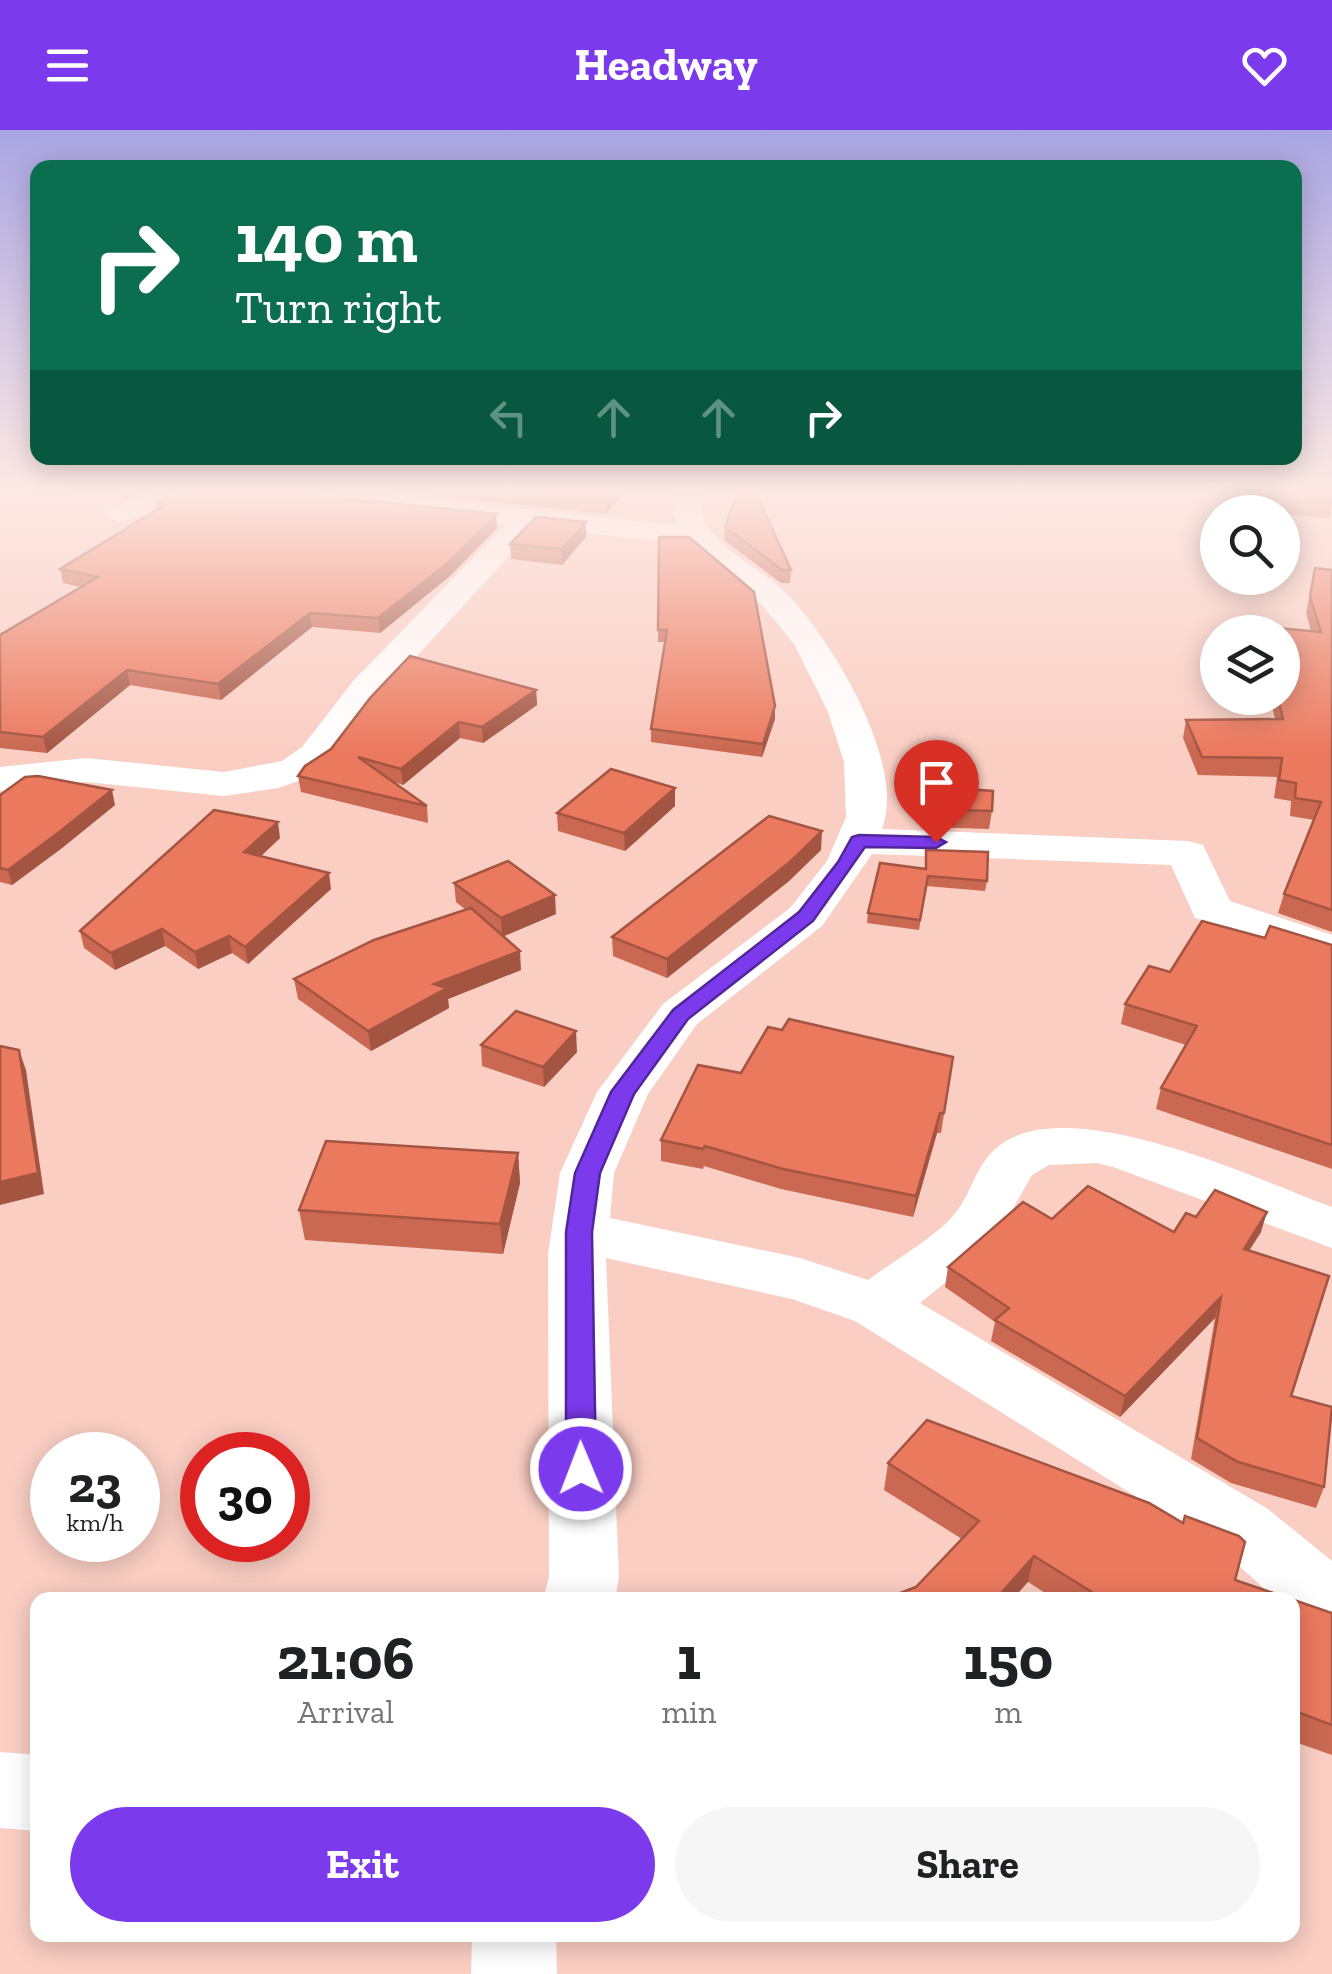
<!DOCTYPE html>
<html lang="en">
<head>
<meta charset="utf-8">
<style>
	body { margin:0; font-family:"Zilla Slab",serif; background:#f6f6f6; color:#202124; height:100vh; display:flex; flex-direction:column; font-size:38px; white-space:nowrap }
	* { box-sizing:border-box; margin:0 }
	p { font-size:32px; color:#757577 }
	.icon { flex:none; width:55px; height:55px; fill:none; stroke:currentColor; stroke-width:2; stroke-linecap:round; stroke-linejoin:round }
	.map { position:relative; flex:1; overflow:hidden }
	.side { position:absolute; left:30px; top:1462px; width:1270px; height:350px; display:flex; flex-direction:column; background:#fff; border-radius:20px; box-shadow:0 5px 25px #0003 }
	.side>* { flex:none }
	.hud { position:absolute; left:30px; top:30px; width:1272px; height:305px; border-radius:20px; box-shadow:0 5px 25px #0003; background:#0b6e4f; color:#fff; overflow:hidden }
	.buttons { position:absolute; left:1200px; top:365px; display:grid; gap:20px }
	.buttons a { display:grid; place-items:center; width:100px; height:100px; border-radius:50%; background:#fff; box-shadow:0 5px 25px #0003; font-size:50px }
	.speed { position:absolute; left:30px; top:1302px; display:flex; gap:20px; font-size:50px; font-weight:700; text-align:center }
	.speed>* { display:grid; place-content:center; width:130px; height:130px; border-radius:50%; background:#fff; box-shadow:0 5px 25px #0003; line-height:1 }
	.speed small { font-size:25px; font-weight:400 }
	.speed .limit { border:15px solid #d22; background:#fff; color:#111 }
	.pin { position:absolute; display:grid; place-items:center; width:85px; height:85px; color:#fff; margin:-102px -42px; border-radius:50% 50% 50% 0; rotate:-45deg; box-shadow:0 0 10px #0007 }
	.pin .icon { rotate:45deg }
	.me { position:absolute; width:110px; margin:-55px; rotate:359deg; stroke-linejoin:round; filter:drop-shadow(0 0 8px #0008) }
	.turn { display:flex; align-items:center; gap:35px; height:210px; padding:0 40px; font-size:45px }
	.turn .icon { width:130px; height:130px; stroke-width:2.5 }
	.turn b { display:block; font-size:70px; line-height:85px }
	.lanes { display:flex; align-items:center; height:95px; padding:0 40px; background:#0003; justify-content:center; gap:50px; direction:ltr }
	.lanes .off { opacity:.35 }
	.eta { display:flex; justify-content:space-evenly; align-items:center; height:170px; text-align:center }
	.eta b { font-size:60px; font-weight:700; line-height:70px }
	.action { display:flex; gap:20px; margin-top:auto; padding:20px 40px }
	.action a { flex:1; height:115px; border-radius:60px; background:#7c3aed; color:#fff; font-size:40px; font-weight:700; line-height:115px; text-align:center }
	.action a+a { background:#f6f6f6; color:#202124 }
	header { display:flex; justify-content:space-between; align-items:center; height:130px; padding:0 40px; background:#7c3aed; color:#fff; font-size:45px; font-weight:700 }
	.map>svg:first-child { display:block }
</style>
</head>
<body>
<header><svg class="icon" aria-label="menu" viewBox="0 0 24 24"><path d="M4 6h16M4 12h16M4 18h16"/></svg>Headway<svg class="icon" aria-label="heart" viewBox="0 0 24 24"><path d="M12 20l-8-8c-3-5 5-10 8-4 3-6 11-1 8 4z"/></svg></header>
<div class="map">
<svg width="1332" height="1844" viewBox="0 0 1332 1844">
	<rect width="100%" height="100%" fill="#facec3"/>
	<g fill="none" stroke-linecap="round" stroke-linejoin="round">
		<!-- street -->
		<g fill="#fff" fill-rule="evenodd">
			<polygon points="157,363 203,363 199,369 120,392 110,389 105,383 110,377"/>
			<path d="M274,363H373L678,395L672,384L675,363H703C702,377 701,388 710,400C729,426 765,441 787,464C832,510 907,634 882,699L1188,711L1203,715L1230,771L1332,805V834L1195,788L1171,735L872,724L822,796L697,894L648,964L614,1043L610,1088L800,1128L868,1150C895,1130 931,1110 953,1086C970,1067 975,1038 993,1021C1058,955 1258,1050 1332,1077V1118L1113,1037L1097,1033L1049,1035L1032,1045L993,1114L920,1173L1268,1379L1332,1431V1505L1307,1496L1292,1484V1470H1277L1220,1419L855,1191L792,1169L606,1128L619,1447L615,1470H543L549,1447L548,1124L560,1043L597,962L663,874L790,778L827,731L846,687L844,632L828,582L794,514L763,476L689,414L535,398L380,566L330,633L310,647L278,658L224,666L86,652L0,661V637L86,628L224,642L282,631L302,617L354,550L505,395L288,372Z"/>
			<polygon points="0,1622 38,1625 38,1701 0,1698"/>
			<polygon points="472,1805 556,1805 557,1844 471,1844"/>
		</g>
	</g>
	<!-- wall -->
	<g fill="#ca6851">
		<polygon points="411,363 624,363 606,384"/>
		<polygon points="1260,363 1331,363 1332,375 1329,388 1282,384 1282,382 1261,382"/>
		<polygon points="156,371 497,398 450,446 380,503 312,497 221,570 130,555 47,623 0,618 0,505 81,457 63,453 60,439 157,380"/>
		<polygon points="725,397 791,440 790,453 781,453 724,410"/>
		<polygon points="586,407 562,435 511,429 510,414"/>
		<polygon points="659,407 775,589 762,627 651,612 651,599 665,512 658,512"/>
		<polygon points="1315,438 1332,440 1332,802 1278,783 1284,764 1314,690 1290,686 1291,671 1274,668 1277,647 1198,645 1183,608 1186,590 1275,589 1270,568 1282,568 1282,502 1278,502 1279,498 1311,501 1306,483"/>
		<polygon points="536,560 537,575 483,613 460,608 403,655 394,652 427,676 428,693 301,662 298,646"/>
		<polygon points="928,656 992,681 989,699 926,697"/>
		<polygon points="675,658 675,676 625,721 558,701 557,683"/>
		<polygon points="0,665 115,675 62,718 12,755 0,752"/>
		<polygon points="280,708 261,726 331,759 248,834 232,823 198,839 165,816 115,840 84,818 80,801"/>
		<polygon points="821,720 789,751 667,848 613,826 612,807"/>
		<polygon points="926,720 987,751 985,761 926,756 919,800 867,793 868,783 925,739"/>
		<polygon points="454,753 556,784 504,806 521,840 448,869 449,878 371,921 298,869 294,849 466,780 456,772"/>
		<polygon points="1265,808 1332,815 1332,1039 1156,979 1161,958 1186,915 1121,894 1125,874 1170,842"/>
		<polygon points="782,900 953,927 941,1003 937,1003 913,1087 781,1059 704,1036 703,1039 661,1031 661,1010 741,943"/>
		<polygon points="481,915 577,922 544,957 482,936"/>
		<polygon points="518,1023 520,1053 503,1124 305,1110 299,1080"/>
		<polygon points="1196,1087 1261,1102 1249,1121 1291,1266 1324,1357 1316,1378 1231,1353 1191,1329 1215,1188 1120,1287 991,1211 995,1192 945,1157 948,1137 1052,1089 1174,1102"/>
		<polygon points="888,1333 1183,1392 1185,1386 1235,1450 1332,1483 1332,1625 1292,1611 1292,1470 1056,1470 1028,1452 916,1457 962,1409 884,1360"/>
	</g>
	<!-- shaded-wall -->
	<g fill="#a45542">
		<polygon points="122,363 143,363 123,369"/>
		<polygon points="612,363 624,363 606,384 606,370"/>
		<polygon points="496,384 497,398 450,446 380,503 378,488"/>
		<polygon points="586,392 586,407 562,435 562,419"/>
		<polygon points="310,483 312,497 221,570 218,554"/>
		<polygon points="127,540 130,555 47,623 43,607"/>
		<polygon points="536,560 537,575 483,613 482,597"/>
		<polygon points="775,576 775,589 762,627 763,614"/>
		<polygon points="459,592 460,608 403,655 401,639"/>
		<polygon points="675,658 675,676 625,721 624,703"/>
		<polygon points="112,660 115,675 62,718 12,755 8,740"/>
		<polygon points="278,692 280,708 247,739 244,722"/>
		<polygon points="822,701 821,720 789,751 667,848 667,829"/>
		<polygon points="329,743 331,759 248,834 245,817"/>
		<polygon points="555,765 556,784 502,807 501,788"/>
		<polygon points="162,799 165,816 115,840 111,823"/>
		<polygon points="229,806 232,823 198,839 195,822"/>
		<polygon points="520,821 521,840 448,869 449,878 371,921 368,901 434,854"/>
		<polygon points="576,901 577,922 544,957 543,937"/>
		<polygon points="19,920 26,940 44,1064 0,1075 0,1052"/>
		<polygon points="940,983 937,1003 913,1087 916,1066"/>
		<polygon points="518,1023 520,1053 503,1124 500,1094"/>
		<polygon points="1267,1082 1261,1102 1237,1139 1244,1119"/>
		<polygon points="1221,1167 1215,1188 1120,1287 1125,1266"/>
		<polygon points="1034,1426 1028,1452 1012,1470 995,1470"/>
	</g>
	<!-- building -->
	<g fill="#eb795e" stroke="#a45542" stroke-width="2.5">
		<polygon points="184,363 293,363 496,384 449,432 378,488 310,483 218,554 127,540 43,607 0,602 0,505 98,447 60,439 165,375 156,371"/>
		<polygon points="537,363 612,363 606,370"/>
		<polygon points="737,363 756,363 791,440 782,440 725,397"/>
		<polygon points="1264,363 1331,363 1332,373 1264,367"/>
		<polygon points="536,387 586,392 562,419 510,414"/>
		<polygon points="659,407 689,407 754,462 775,576 763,614 651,599 667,500 658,500"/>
		<polygon points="1315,438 1332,440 1332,780 1284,764 1321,672 1295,668 1296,653 1279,650 1282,628 1202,627 1186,590 1283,589 1278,568 1282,568 1282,542 1287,543 1282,518 1282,502 1279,502 1279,498 1321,502 1310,467"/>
		<polygon points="410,526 536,560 482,597 459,592 401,639 358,627 427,676 298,646 305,636 331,619 370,568"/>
		<polygon points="611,639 675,658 624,703 557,683"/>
		<polygon points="38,646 112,660 58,703 8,740 0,738 0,665 25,647"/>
		<polygon points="928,656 993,661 992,681 928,679"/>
		<polygon points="214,680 278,692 244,722 329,743 245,817 229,806 195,822 162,799 111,823 80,801"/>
		<polygon points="769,686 822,701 790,732 667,829 612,807"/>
		<polygon points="926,720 988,722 987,751 928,746 920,790 868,783 880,733 926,739"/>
		<polygon points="508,731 555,765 501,788 454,753"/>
		<polygon points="471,778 520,821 434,854 447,858 368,901 294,849 374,810"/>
		<polygon points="1202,791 1265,808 1270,796 1332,815 1332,1015 1161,958 1197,896 1125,874 1149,836 1170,842"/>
		<polygon points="516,881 576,901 543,937 481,915"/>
		<polygon points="789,889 953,927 944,983 940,983 916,1066 783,1039 705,1016 703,1019 661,1010 698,935 741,943 768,897 782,900"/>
		<polygon points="0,916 19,920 38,1043 0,1052"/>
		<polygon points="326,1011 518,1023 500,1094 299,1080"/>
		<polygon points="1088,1056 1174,1102 1186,1083 1196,1087 1215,1060 1267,1082 1244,1119 1329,1146 1291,1266 1332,1277 1324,1357 1238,1332 1197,1308 1221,1167 1125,1266 995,1190 1009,1178 948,1137 1023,1072 1052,1089"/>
		<polygon points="927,1290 1149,1373 1183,1393 1185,1386 1239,1406 1245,1412 1235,1450 1332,1483 1332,1595 1292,1580 1292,1470 1093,1470 1095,1464 1034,1426 995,1470 882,1470 916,1457 979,1391 888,1333"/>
	</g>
	<!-- sky -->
	<linearGradient id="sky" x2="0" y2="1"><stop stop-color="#a9a5e2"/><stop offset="0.58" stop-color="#fde9e4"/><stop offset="1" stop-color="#fde9e4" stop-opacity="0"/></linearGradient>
	<rect width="1332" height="621" fill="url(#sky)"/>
	<!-- route -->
	<polygon fill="#7c3aed" stroke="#51269a" stroke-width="2.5" points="859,705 936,707 946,712 936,718 865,717 813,791 688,889 634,964 600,1043 592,1102 596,1339 592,1348 581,1351 571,1348 566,1339 566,1102 575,1043 611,962 673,880 799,782 838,732 852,707"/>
</svg>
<div class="buttons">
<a><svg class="icon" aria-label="search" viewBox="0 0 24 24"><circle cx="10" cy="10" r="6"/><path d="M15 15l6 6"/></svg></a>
<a><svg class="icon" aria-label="layers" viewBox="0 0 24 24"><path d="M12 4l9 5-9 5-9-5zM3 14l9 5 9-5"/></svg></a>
</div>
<div class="speed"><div>23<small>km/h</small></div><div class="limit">30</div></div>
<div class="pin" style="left:936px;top:712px;background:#d93025"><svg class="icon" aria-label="arrive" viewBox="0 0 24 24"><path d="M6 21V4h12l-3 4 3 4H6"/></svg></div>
<svg class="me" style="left:581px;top:1339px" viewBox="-20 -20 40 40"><circle r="17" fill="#7c3aed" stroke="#fff" stroke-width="3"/><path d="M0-11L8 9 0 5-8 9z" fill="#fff"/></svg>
<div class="hud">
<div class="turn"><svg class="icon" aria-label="right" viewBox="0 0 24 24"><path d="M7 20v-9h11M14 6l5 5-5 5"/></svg><div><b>140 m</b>Turn right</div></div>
<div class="lanes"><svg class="icon off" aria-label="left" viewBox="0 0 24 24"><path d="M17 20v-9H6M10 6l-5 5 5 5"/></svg><svg class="icon off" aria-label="ahead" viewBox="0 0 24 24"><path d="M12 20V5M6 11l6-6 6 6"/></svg><svg class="icon off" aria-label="ahead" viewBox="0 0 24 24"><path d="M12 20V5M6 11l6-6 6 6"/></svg><svg class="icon" aria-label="right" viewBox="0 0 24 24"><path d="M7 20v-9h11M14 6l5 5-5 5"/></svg></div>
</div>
<section class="side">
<div class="eta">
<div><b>21:06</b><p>Arrival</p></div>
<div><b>1</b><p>min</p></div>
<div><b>150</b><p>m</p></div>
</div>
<div class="action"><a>Exit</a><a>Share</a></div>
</section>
</div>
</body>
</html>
